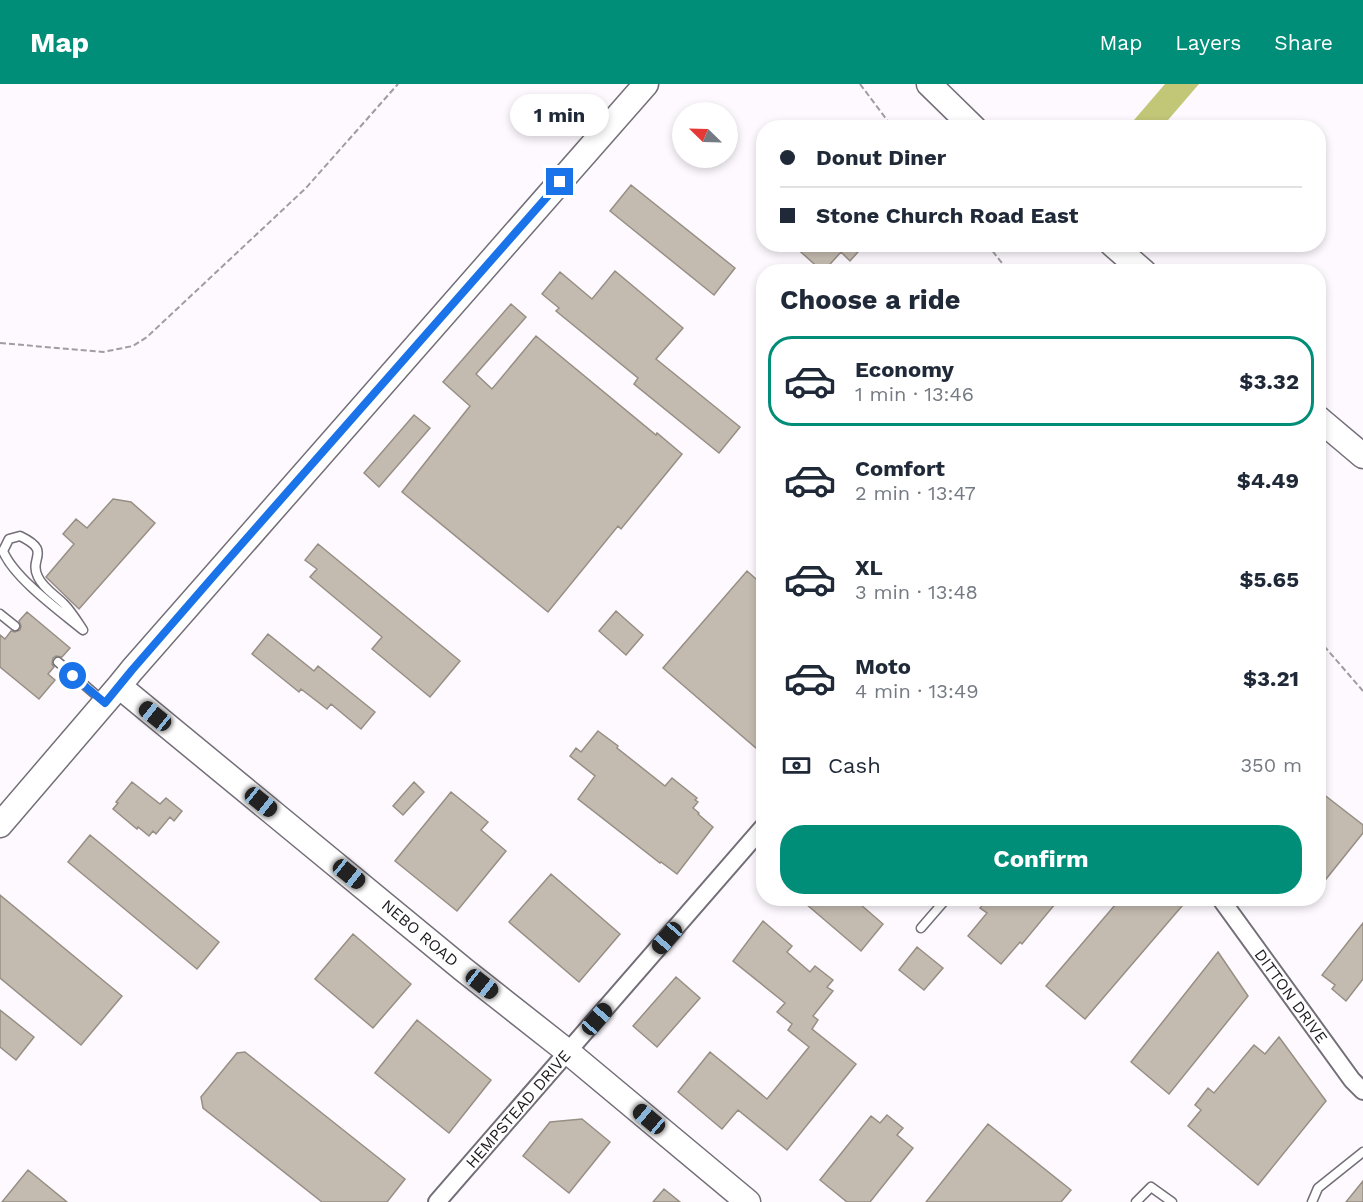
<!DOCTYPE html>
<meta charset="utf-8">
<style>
:root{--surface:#fff;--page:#f6f6f7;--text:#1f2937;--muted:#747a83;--line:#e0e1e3;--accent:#008e78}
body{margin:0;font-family:"Work Sans",sans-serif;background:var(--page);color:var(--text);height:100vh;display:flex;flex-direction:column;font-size:22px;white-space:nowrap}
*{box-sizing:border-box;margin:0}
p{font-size:20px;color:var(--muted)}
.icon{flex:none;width:33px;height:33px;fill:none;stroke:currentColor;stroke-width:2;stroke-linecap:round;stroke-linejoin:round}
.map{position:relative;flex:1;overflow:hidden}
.sheet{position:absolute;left:756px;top:180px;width:570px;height:642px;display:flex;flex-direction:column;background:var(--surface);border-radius:24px;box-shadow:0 3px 9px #0003}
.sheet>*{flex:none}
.hud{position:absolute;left:756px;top:36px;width:570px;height:132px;border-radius:24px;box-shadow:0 3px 9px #0003;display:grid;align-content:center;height:132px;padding:0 24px;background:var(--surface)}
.needle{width:39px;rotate:293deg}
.fabs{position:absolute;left:672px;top:18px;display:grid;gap:12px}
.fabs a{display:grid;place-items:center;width:66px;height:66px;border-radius:50%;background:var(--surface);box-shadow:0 3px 9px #0003;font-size:30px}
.end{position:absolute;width:27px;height:27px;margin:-14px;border:8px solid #1a73e8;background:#fff;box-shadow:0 0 0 3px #fff}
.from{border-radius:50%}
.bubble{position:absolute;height:42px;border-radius:21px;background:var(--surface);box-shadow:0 3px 9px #0003;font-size:20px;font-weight:700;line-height:42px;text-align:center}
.car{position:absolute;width:18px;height:36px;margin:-18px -9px;border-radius:8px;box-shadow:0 0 4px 2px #0007;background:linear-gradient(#222 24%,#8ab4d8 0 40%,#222 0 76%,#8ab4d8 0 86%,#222 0)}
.hud b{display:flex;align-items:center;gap:21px;height:57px;font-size:22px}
.hud b+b{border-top:2px solid var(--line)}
.hud i{width:15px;height:15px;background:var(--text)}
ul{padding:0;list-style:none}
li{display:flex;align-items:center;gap:18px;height:90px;margin:0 12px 9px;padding:0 12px;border:3px solid transparent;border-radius:24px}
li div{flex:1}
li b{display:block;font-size:22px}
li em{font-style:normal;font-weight:700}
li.selected{border-color:var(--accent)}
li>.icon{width:54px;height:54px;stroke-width:1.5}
h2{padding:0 24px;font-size:27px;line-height:72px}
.pay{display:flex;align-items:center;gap:15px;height:66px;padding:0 24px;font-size:22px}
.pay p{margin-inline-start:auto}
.primary-button{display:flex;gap:12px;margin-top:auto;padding:12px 24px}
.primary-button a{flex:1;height:69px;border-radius:24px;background:var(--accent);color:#fff;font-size:24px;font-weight:700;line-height:69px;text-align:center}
header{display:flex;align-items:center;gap:36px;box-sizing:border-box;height:84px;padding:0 30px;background:var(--accent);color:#fff}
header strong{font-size:28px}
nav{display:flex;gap:33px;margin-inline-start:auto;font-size:21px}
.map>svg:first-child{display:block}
.forest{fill:#c2c677}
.building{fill:#c4bbb0;stroke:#978e84;stroke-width:1.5}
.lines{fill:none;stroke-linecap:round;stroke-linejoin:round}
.lane-casing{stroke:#746e78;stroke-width:11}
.street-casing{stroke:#746e78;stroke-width:20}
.secondary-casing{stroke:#746e78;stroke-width:27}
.path{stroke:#a09da1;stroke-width:2;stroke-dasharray:6 3;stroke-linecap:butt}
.lane{stroke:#fff;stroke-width:8}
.street{stroke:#fff;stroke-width:16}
.secondary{stroke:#fff;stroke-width:24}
.route{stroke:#1a73e8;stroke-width:8}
.labels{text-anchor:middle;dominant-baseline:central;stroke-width:4.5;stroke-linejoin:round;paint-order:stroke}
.street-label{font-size:16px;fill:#1d1a1e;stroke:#fff}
</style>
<header>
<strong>Map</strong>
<nav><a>Map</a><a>Layers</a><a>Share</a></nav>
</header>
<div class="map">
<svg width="1363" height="1118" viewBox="0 0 1363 1118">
<rect width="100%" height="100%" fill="#fdf9fe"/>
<path class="forest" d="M 1165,0 L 1199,0 L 1162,43 L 1128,43 Z"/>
<path class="building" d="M 631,101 L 735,184 L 714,211 L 610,127 Z
M 792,160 L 865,160 L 850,177 L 841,168 L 823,188 Z
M 615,187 L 683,244 L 656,275 L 740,343 L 719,369 L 634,300 L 638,294 L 556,227 L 559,224 L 542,210 L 560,188 L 592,215 Z
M 511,220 L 526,233 L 476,290 L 492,305 L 536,252 L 656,351 L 657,349 L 682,370 L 621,445 L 618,442 L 548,528 L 402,408 L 470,322 L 443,298 Z
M 414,331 L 430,344 L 379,403 L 364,389 Z
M 113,415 L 131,418 L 155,439 L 79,525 L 46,493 L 74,460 L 63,450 L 76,435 L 87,444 Z
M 318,460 L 460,577 L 430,613 L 372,565 L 382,553 L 310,493 L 317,485 L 305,476 Z
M 747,487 L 764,502 L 764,671 L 663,584 Z
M 616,527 L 643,551 L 626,571 L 599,547 Z
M 27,528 L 70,564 L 62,573 L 56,572 L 53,574 L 52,580 L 54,583 L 48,590 L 55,596 L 39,615 L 0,583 L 0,551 L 5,555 L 11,547 L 15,548 L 20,546 L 21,542 L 19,537 Z
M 268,550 L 314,587 L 318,582 L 375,628 L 361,645 L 331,620 L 327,625 L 301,605 L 299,608 L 252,570 Z
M 598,647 L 618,662 L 617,664 L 665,702 L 672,694 L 697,714 L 695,716 L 698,718 L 693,724 L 699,729 L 698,730 L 713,743 L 677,790 L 661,778 L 660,779 L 578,715 L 595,692 L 570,672 L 576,664 L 581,668 Z
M 132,698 L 160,720 L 166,714 L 182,727 L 174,737 L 170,733 L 156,750 L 153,747 L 149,752 L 138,743 L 137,745 L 113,725 L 118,719 L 116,718 Z
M 414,698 L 424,708 L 403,731 L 393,722 Z
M 1318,706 L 1363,741 L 1363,749 L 1318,805 Z
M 451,708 L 488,738 L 481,746 L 506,767 L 457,827 L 395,777 Z
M 90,751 L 219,858 L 197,885 L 68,778 Z
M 551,790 L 620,850 L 579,898 L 509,838 Z
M 0,811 L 122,912 L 81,961 L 0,894 Z
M 799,814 L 853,814 L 883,840 L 861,867 Z
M 988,814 L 1060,814 L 1022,860 L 1020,858 L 1001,880 L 968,852 L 987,829 L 980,824 Z
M 1121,814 L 1174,814 L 1182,822 L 1085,935 L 1046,902 Z
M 763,837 L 792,862 L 787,868 L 810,888 L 815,882 L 833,896 L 827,903 L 833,907 L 813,932 L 818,936 L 812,945 L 856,980 L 787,1066 L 738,1026 L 722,1045 L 678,1008 L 710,968 L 767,1015 L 809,963 L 788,946 L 792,940 L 777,928 L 785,919 L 733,877 Z
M 1363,839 L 1363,895 L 1346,917 L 1332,905 L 1335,901 L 1322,891 Z
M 353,850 L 411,900 L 373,944 L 315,895 Z
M 917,863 L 943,884 L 924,906 L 899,886 Z
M 1218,868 L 1248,912 L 1169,1010 L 1131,978 Z
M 676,893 L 700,914 L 657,963 L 633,942 Z
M 0,926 L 34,953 L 16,976 L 0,963 Z
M 417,936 L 491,996 L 449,1049 L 375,989 Z
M 1279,953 L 1326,1017 L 1258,1101 L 1188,1042 L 1201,1026 L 1195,1021 L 1208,1004 L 1214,1009 L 1254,961 L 1265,970 Z
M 245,968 L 405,1095 L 387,1118 L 322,1118 L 203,1024 L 201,1013 L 237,969 Z
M 887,1031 L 903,1044 L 897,1051 L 913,1064 L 870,1118 L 847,1118 L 820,1096 L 871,1032 L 880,1039 Z
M 582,1035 L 610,1058 L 569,1109 L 523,1072 L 550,1038 Z
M 988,1040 L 1071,1106 L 1061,1118 L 926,1118 Z
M 28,1086 L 67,1118 L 2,1118 Z
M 1363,1097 L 1363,1118 L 1346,1118 Z
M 664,1105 L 680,1118 L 653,1118 Z"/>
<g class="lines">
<defs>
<path id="lane" d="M 20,452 C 53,468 28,473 38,493 C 43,504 55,511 64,520 C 71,527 77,537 83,546 C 60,527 14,494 3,467 L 9,455 Z
M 0,530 L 15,542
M 58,578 L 103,617
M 921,844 L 947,814
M 1136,1118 L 1151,1103 L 1172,1118
M 1312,1118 L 1318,1104 L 1363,1068"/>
<path id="street" d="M 1220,814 L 1352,996 L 1363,1007
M 437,1118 L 764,742"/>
<path id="secondary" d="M 929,0 L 974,44
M 1112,160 L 1144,188
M 1318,334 L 1363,372
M 119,602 L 464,886 L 568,968 L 748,1118
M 0,741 L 119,602 L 132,586 L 646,0"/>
</defs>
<use href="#lane" class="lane-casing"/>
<use href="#street" class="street-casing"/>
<use href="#secondary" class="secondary-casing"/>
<path class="path" d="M 860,0 L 893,44
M 987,160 L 1009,188
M 0,259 L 103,268 L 133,262 L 147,253 L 306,104 L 398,0
M 1318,555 L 1363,607"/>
<use href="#lane" class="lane"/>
<use href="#street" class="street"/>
<use href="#secondary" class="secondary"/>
</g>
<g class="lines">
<path class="route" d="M 73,592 L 105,619 L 132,586 L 218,487 L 560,98"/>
</g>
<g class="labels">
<g class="street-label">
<text transform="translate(420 849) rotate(40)">NEBO ROAD</text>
<text transform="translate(1291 912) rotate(54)">DITTON DRIVE</text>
<text transform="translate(518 1025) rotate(-49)">HEMPSTEAD DRIVE</text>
</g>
</g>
</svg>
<div class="fabs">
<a><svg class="needle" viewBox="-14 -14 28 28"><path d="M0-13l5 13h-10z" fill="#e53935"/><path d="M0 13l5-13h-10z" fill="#747a83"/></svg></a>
</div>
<i class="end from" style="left:73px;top:592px"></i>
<i class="end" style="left:560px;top:98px"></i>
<div class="bubble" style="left:510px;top:10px;width:99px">1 min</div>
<i class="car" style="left:155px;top:632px;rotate:309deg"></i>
<i class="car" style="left:261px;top:718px;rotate:129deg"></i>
<i class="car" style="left:349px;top:790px;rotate:129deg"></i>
<i class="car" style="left:667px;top:854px;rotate:221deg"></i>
<i class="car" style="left:482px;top:900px;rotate:128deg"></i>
<i class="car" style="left:597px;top:935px;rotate:41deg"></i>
<i class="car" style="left:649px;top:1035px;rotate:310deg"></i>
<div class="hud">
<b><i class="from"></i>Donut Diner</b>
<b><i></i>Stone Church Road East</b>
</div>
<section class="sheet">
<h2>Choose a ride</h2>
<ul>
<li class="selected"><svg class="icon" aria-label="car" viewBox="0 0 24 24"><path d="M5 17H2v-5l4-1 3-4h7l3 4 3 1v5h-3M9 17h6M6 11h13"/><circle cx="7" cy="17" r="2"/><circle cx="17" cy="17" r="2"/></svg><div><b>Economy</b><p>1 min · 13:46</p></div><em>$3.32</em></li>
<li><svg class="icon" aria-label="car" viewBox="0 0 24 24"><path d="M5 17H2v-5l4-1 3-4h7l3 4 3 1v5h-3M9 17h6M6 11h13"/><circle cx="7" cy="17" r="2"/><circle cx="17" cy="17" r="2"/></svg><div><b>Comfort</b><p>2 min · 13:47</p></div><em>$4.49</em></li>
<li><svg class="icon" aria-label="car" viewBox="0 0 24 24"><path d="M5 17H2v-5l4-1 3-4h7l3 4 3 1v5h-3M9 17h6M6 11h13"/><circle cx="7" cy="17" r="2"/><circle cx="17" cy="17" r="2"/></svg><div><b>XL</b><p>3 min · 13:48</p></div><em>$5.65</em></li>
<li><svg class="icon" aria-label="car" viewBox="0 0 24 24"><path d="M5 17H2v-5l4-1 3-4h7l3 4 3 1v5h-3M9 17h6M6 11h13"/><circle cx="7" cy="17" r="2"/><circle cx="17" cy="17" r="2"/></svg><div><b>Moto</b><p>4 min · 13:49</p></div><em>$3.21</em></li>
</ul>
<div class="pay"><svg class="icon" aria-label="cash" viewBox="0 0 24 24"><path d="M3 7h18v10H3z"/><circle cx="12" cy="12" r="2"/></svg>Cash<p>350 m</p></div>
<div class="primary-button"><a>Confirm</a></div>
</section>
</div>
